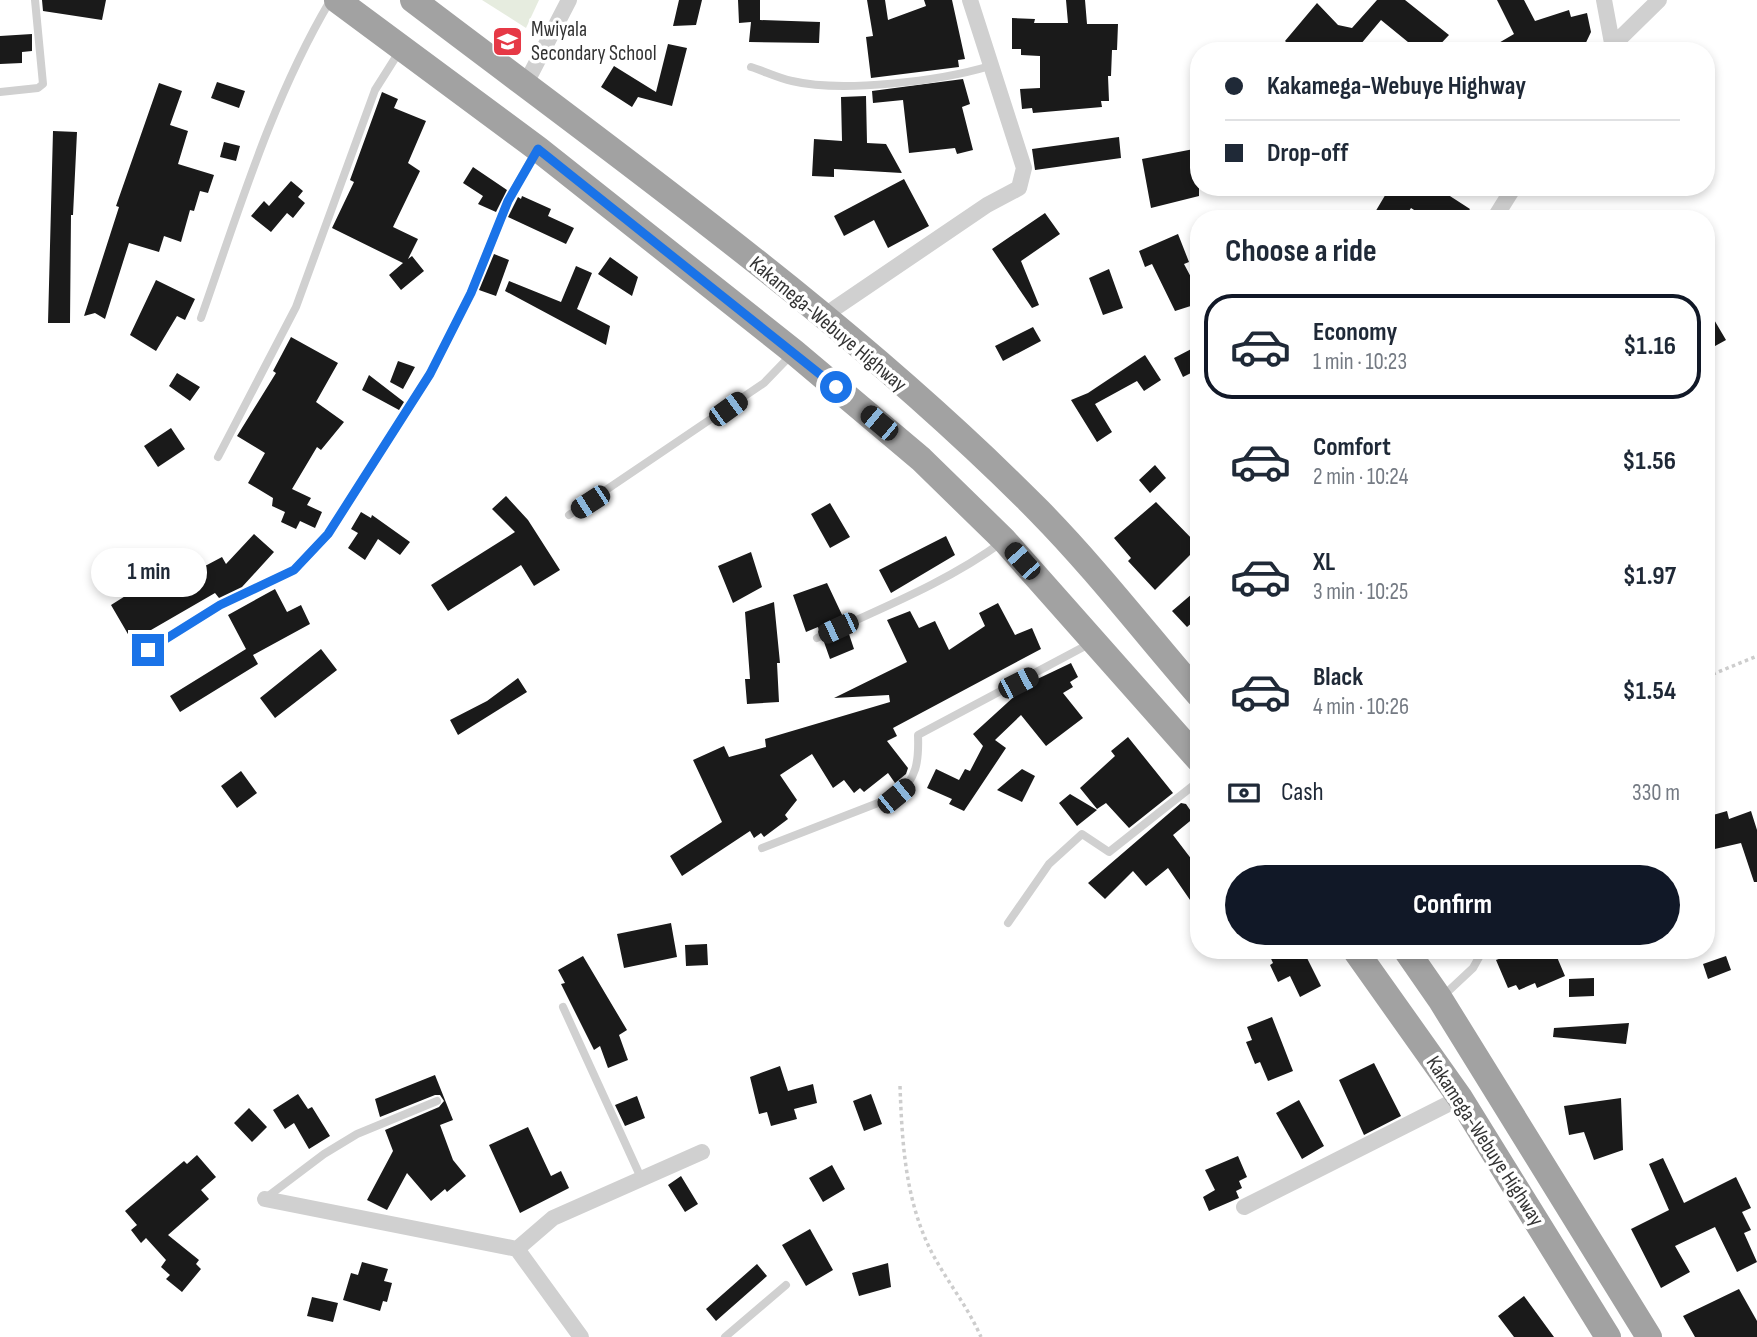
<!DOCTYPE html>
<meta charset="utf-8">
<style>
:root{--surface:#fff;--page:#f6f6f7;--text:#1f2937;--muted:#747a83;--line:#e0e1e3;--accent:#111827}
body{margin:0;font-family:"Sofia Sans Condensed",sans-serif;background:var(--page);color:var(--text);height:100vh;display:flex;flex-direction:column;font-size:26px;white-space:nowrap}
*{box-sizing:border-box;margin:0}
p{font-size:23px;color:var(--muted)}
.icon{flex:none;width:38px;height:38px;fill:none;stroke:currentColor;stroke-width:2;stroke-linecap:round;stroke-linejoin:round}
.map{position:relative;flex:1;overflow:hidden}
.details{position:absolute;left:1190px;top:210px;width:525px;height:749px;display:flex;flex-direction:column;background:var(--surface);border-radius:28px;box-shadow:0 4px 10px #0003}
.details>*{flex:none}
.top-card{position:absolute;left:1190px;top:42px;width:525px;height:154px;border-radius:28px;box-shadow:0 4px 10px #0003;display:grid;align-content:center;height:154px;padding:0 35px;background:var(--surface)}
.end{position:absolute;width:32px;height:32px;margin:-16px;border:9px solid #1a73e8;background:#fff;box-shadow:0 0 0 4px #fff}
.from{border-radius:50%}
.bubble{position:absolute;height:49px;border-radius:24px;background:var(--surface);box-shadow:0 4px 10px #0003;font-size:23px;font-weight:700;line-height:49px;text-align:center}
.car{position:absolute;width:21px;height:42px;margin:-21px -10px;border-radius:9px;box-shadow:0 0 5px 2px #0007;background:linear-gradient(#222 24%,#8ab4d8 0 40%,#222 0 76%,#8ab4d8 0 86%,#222 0)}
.top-card b{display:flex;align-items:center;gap:24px;height:66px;font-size:26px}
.top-card b+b{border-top:2px solid var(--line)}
.top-card i{width:18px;height:18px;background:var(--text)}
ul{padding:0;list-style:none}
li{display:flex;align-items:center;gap:21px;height:105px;margin:0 14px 10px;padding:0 21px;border:4px solid transparent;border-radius:28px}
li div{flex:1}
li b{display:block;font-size:26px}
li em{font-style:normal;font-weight:700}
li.active{border-color:var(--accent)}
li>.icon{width:63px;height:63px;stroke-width:1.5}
h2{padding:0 35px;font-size:32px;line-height:84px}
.pay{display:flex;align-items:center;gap:18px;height:77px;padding:0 35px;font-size:26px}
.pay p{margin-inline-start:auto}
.cta{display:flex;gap:14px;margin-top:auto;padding:14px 35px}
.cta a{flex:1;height:80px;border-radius:42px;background:var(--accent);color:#fff;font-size:28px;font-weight:700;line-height:80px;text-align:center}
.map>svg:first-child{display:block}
.green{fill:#e6ecdf}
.building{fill:#1a1a1a}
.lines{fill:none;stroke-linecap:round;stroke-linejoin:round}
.path{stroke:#cdcdcd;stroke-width:3.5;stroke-dasharray:3.5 3.5;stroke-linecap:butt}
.service{stroke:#d0d0d0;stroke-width:8}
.minor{stroke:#d0d0d0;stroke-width:16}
.trunk{stroke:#a2a2a2;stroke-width:26}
.route{stroke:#1a73e8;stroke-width:9}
.labels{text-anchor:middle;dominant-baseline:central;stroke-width:7;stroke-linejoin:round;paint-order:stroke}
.poi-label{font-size:21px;fill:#333;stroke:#fff;text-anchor:start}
.street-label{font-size:21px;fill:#333;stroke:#fff}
</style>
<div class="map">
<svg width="1757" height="1337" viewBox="0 0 1757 1337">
<rect width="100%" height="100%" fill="#fff"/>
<path class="green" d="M 482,0 L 539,0 L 526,28 Z"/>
<path class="building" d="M 42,0 L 106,0 L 102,20 L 43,11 Z
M 679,0 L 702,0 L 696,25 L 673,26 Z
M 738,0 L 760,0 L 760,20 L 820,22 L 819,43 L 749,42 L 751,22 L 739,23 Z
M 867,0 L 885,0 L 888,20 L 926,6 L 924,0 L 952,0 L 965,59 L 958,60 L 959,67 L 871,78 L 866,37 L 873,36 Z
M 1066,0 L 1085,0 L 1087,24 L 1118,24 L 1117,50 L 1112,50 L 1111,76 L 1108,76 L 1109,101 L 1101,101 L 1102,107 L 1033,113 L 1032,108 L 1022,109 L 1020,89 L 1040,88 L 1040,56 L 1021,55 L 1021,49 L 1012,49 L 1012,18 L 1035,19 L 1034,23 L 1068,23 Z
M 1377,0 L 1405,0 L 1449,35 L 1434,51 L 1419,51 L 1381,20 L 1355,51 L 1295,51 L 1285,41 L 1317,3 L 1338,25 L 1352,28 Z
M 1497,0 L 1524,0 L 1535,21 L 1569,10 L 1571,17 L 1587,13 L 1591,32 L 1582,51 L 1485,51 L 1514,34 Z
M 32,34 L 32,51 L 22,52 L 22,63 L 0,64 L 0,36 Z
M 668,44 L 687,48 L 672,106 L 638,97 L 632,107 L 601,87 L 614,66 L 656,92 Z
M 963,79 L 970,104 L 962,107 L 973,150 L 957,154 L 955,148 L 909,153 L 903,100 L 873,103 L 872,91 Z
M 217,82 L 245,91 L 239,108 L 211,98 Z
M 159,83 L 182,91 L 170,125 L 188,131 L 178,164 L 214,175 L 208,193 L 200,191 L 194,211 L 190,210 L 181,242 L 164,236 L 159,252 L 129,243 L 105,319 L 95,313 L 84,316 L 119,207 L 116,206 Z
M 382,92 L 398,99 L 394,108 L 426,121 L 408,163 L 420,171 L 393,227 L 418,239 L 408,259 L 412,256 L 424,271 L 401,290 L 389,275 L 403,263 L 332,228 L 354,182 L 350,180 Z
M 866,96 L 867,143 L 886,144 L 902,173 L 834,169 L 834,177 L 812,176 L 814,139 L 842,141 L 841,97 Z
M 53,131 L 77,132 L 73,215 L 71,215 L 70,323 L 48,323 Z
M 1119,137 L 1121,158 L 1035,170 L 1032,149 Z
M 224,142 L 240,146 L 236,161 L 220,157 Z
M 1199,148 L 1199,196 L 1151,208 L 1142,159 Z
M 473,167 L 507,190 L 496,212 L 478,204 L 483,196 L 463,183 Z
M 904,179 L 929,226 L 888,248 L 874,220 L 844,236 L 834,216 Z
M 291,181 L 303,191 L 298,197 L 305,203 L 293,218 L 287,213 L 271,232 L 251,216 L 264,201 L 269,206 Z
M 1390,187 L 1436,187 L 1470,209 L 1464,219 L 1428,219 L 1411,208 L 1404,219 L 1371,219 Z
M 522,196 L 551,209 L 548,216 L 574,228 L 566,244 L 508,217 L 518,197 L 521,199 Z
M 1045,213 L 1060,234 L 1021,261 L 1039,305 L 1032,308 L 992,249 Z
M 1178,234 L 1189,262 L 1184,264 L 1193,281 L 1190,283 L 1197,304 L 1175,311 L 1152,264 L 1145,267 L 1139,251 Z
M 494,254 L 509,260 L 496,296 L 479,290 Z
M 610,257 L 638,277 L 632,296 L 598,274 Z
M 576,266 L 592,273 L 577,309 L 610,326 L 606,345 L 505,291 L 509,281 L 561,302 Z
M 1109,269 L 1123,308 L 1103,315 L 1089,278 Z
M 156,280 L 195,299 L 185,320 L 177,316 L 156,351 L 130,335 Z
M 1706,306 L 1726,340 L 1706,351 Z
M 1033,327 L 1041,341 L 1003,361 L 995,346 Z
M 291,337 L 338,363 L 316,402 L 344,422 L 321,450 L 317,447 L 292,489 L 311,498 L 307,505 L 322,512 L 315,528 L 300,521 L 296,529 L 281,522 L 285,512 L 272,506 L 273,498 L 248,483 L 265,453 L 237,436 L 276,373 L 273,371 Z
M 1199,345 L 1199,369 L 1183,377 L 1174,358 Z
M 1145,355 L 1161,380 L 1144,391 L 1137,381 L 1095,404 L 1112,432 L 1097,442 L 1071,400 L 1088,393 Z
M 398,361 L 415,367 L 403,389 L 390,382 Z
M 177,373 L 200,387 L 190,401 L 169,386 Z
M 369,375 L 404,402 L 399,410 L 362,390 Z
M 171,428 L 185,449 L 158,467 L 144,446 Z
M 1155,465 L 1166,478 L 1150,493 L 1139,480 Z
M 506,496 L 528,520 L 560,570 L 534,586 L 521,565 L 448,611 L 431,585 L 515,532 L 492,509 Z
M 1156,502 L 1199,546 L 1155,590 L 1128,561 L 1131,558 L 1114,538 Z
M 830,503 L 850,537 L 830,548 L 811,514 Z
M 361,512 L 371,518 L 372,515 L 410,542 L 400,555 L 378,539 L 365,560 L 348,548 L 358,533 L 351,529 Z
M 254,534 L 274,552 L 242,587 L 219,598 L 215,593 L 132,641 L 111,605 L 165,571 L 173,583 L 222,557 L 226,564 Z
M 946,536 L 955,555 L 891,593 L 879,570 Z
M 751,552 L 762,587 L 733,603 L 718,566 Z
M 827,583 L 844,619 L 819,630 L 818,627 L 806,632 L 793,595 Z
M 1199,588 L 1199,617 L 1187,627 L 1172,611 Z
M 275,589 L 287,612 L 301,605 L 310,624 L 253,655 L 258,664 L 180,712 L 170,696 L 246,649 L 228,615 Z
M 774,602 L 780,663 L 777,663 L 779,702 L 747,704 L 745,679 L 750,679 L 745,612 Z
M 998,603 L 1015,635 L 1032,628 L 1041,649 L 893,728 L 897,736 L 887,741 L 908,768 L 906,774 L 895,783 L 888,773 L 864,792 L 860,788 L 854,793 L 844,780 L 833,788 L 812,754 L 780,775 L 797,800 L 785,815 L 788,819 L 764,837 L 761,833 L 754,838 L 750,831 L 682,876 L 670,856 L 722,822 L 693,760 L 724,746 L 729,757 L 766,747 L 765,739 L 890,702 L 889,695 L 834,698 L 907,662 L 887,620 L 910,611 L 919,628 L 935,621 L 949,650 L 985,626 L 979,613 Z
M 848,631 L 854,649 L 830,659 L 824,642 Z
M 321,649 L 337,670 L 275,718 L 260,698 Z
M 1071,663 L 1078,677 L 1070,682 L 1073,687 L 1063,693 L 1083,718 L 1046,746 L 1021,715 L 995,740 L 1006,748 L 964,811 L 949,804 L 952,799 L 927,788 L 936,769 L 959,780 L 965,769 L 970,771 L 983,746 L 973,734 L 1029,683 Z
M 518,678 L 527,692 L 458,735 L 450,720 L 487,701 Z
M 1128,737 L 1173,793 L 1129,828 L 1106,803 L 1097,809 L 1080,788 L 1115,756 L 1111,751 Z
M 1022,769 L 1035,776 L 1022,802 L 997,790 Z
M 241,771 L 257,793 L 237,808 L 221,786 Z
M 1070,794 L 1097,810 L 1077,826 L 1059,803 Z
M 1181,803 L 1186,804 L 1195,817 L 1173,835 L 1199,869 L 1199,913 L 1168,868 L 1146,886 L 1133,871 L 1105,899 L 1088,883 Z
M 1727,811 L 1729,819 L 1751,811 L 1757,830 L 1757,882 L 1754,882 L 1741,843 L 1706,851 L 1706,817 Z
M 671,923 L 677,957 L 624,968 L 617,934 Z
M 707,944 L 708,965 L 686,966 L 685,945 Z
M 1267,950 L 1303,950 L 1321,986 L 1300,997 L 1290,976 L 1278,982 L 1270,965 L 1273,963 Z
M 1501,950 L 1554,950 L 1565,976 L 1537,988 L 1535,983 L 1519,990 L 1516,985 L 1508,988 L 1496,960 L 1504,957 Z
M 583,956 L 627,1030 L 619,1035 L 628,1060 L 608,1068 L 600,1046 L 594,1050 L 561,984 L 565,983 L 558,970 Z
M 1726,956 L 1731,970 L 1708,979 L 1703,964 Z
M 1594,978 L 1594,996 L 1569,997 L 1569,979 Z
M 1272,1017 L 1293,1071 L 1268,1081 L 1260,1062 L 1255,1064 L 1246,1042 L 1252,1040 L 1247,1027 Z
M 1629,1023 L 1626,1044 L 1553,1037 L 1554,1028 Z
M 1374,1063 L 1401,1116 L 1364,1135 L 1339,1080 Z
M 780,1066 L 788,1091 L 813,1084 L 817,1103 L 794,1109 L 797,1119 L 771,1126 L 767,1112 L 759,1114 L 750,1077 Z
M 435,1075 L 453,1120 L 440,1125 L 453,1160 L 466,1176 L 447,1192 L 445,1189 L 431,1201 L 407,1173 L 387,1210 L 367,1200 L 393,1151 L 385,1130 L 439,1107 L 444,1101 L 440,1095 L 435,1095 L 380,1117 L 375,1099 Z
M 298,1094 L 308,1109 L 312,1107 L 330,1136 L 309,1149 L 294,1123 L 285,1129 L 273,1110 Z
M 871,1094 L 882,1124 L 864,1131 L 853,1101 Z
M 637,1096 L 645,1118 L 625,1126 L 615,1105 Z
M 1621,1098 L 1623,1150 L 1594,1160 L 1584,1132 L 1569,1135 L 1564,1106 Z
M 1299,1100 L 1324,1146 L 1302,1159 L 1276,1113 Z
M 249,1108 L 267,1127 L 252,1142 L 234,1123 Z
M 528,1127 L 551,1176 L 561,1171 L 569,1188 L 520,1213 L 489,1145 Z
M 197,1155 L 216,1177 L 201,1190 L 209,1199 L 168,1235 L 199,1260 L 196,1264 L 201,1269 L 182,1292 L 166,1279 L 170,1275 L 161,1267 L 166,1260 L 146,1238 L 141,1243 L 131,1230 L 137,1225 L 125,1211 L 184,1161 L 187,1164 Z
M 1238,1156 L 1247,1177 L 1239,1181 L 1242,1188 L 1236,1191 L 1239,1198 L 1209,1211 L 1203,1197 L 1215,1190 L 1205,1170 Z
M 1663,1158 L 1684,1203 L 1736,1177 L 1751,1208 L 1742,1212 L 1751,1230 L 1744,1233 L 1757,1262 L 1737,1272 L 1715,1227 L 1675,1246 L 1690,1272 L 1661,1288 L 1631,1229 L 1669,1210 L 1649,1164 Z
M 832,1165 L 845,1189 L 823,1202 L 809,1178 Z
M 681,1176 L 698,1204 L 685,1212 L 668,1185 Z
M 810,1229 L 833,1270 L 806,1286 L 782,1245 Z
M 362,1262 L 388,1269 L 384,1281 L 392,1283 L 387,1302 L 383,1301 L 380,1311 L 343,1300 L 351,1273 L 358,1275 Z
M 888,1263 L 891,1287 L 859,1296 L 852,1273 Z
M 757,1264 L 767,1276 L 716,1321 L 706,1309 Z
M 1739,1289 L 1757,1321 L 1757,1337 L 1695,1337 L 1683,1316 Z
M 1524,1296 L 1554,1337 L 1514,1337 L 1498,1316 Z
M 312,1297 L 338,1303 L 333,1322 L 307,1316 Z"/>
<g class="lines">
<path class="path" d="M 1706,677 L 1757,656
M 900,1086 C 902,1141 905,1198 930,1249 C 945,1279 967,1305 981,1337"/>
<path class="service" d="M 751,67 C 764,71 778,78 792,81 C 842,93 940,81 990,66
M 0,92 L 38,88 L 43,84 L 35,0
M 201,318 C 239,210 272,99 330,1
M 218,457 L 296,307 L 375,90 L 399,52
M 569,515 L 764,383 L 792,354
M 817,638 C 879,609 946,583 1002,542
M 148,650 L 220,605 L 294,570 L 328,534 L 430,374 L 471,293 L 508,201 L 536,151
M 762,848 L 896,796 C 917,779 919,761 918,735 L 1089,644
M 1008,923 L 1049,864 L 1082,834 L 1109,852 L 1199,781
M 1442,997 L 1473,968 L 1483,950
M 563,1007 L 642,1180
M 267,1197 L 324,1154 L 357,1134 L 437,1101
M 725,1337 L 786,1285"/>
<path class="minor" d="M 1604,0 L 1612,43
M 1607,51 L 1659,0
M 525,85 L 569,0
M 1494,219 L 1514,187
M 822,317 L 987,205 L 1019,188 L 1024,168 L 970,0
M 265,1199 L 517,1249 L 553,1218 L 702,1152
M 1244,1207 L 1460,1098
M 517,1249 L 581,1337"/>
<path class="trunk" d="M 337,0 L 538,149 L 794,352 L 921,459 L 1004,540 L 1199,760
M 413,0 C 626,162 851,321 1039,511 C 1096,569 1146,634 1199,695
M 1355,950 L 1460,1098 L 1608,1337
M 1406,950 L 1440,999 L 1649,1337"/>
</g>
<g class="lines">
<path class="route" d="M 148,650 L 220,605 L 294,570 L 328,534 L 430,374 L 471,293 L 508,201 L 538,149 L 836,387"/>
</g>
<defs>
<symbol id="school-square" viewBox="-11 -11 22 22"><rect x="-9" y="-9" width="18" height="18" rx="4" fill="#e63946" stroke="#fff"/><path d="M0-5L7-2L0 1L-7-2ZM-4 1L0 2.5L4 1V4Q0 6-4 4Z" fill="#fff"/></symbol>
</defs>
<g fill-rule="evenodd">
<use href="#school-square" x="490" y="24" width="35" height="35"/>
</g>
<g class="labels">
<g class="poi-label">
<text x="531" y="29">Mwiyala<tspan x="531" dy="24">Secondary School</tspan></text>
</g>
<g class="street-label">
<text transform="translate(828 324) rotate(40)">Kakamega-Webuye Highway</text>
<text transform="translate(1485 1141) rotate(57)">Kakamega-Webuye Highway</text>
</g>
</g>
</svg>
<i class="end from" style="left:836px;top:387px"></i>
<i class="end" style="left:148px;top:650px"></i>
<div class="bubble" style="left:91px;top:548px;width:116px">1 min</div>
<i class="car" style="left:728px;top:409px;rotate:54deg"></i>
<i class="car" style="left:879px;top:423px;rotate:310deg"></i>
<i class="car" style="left:590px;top:502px;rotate:237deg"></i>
<i class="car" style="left:1022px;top:561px;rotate:318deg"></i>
<i class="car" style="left:838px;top:628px;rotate:245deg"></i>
<i class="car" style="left:1018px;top:683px;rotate:63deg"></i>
<i class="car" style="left:896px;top:796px;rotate:51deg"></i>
<div class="top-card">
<b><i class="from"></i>Kakamega-Webuye Highway</b>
<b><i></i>Drop-off</b>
</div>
<section class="details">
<h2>Choose a ride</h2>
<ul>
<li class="active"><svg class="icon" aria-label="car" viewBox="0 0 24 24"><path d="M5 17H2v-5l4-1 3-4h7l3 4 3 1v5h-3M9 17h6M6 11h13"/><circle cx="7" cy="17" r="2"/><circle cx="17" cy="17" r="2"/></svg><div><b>Economy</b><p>1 min · 10:23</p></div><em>$1.16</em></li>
<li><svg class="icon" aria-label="car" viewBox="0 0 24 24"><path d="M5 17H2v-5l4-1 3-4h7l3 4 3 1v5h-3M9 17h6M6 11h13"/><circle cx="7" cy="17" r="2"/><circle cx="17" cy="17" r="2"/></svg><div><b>Comfort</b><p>2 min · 10:24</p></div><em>$1.56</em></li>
<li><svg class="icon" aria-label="car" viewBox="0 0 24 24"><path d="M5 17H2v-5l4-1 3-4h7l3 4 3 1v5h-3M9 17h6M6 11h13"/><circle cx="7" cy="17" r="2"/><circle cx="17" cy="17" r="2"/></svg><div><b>XL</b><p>3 min · 10:25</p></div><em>$1.97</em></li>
<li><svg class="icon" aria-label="car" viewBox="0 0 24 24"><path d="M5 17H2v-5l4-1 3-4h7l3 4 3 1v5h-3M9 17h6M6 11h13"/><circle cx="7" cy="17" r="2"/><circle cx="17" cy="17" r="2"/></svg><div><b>Black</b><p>4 min · 10:26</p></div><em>$1.54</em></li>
</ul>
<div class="pay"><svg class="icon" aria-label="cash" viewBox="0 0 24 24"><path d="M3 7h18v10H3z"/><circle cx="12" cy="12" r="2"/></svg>Cash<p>330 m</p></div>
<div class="cta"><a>Confirm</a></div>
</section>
</div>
